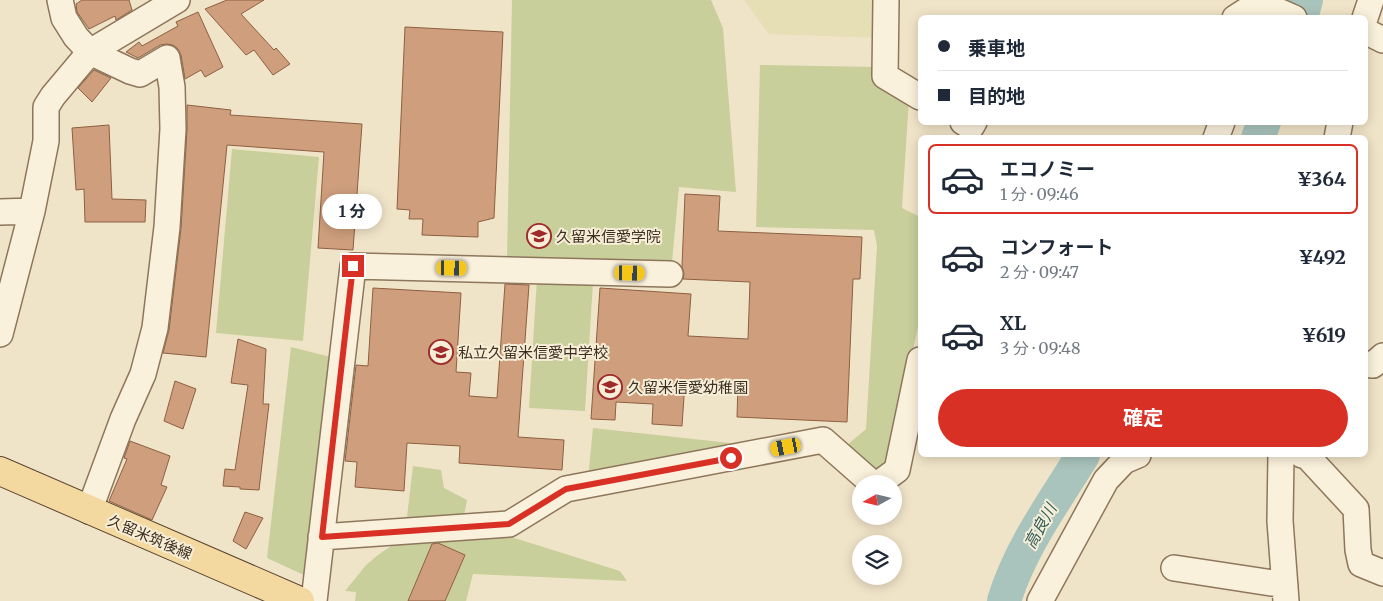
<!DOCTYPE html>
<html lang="ja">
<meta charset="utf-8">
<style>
:root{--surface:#fff;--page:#f6f6f7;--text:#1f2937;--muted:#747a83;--line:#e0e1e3;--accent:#d93025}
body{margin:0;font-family:Merriweather,"Noto Sans JP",serif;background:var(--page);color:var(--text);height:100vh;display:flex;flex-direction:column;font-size:19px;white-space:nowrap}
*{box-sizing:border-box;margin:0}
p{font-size:16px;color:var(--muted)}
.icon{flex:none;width:28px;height:28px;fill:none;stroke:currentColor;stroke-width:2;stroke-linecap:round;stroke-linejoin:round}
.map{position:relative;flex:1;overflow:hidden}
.panel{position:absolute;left:918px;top:135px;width:450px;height:322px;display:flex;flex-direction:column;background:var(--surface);border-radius:8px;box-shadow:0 2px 12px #0003}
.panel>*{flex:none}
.banner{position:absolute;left:918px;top:15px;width:450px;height:110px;border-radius:8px;box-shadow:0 2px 12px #0003;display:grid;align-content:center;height:110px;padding:0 20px;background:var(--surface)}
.needle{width:32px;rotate:262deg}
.controls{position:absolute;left:852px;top:475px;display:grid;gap:10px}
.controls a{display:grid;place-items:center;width:50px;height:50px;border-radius:50%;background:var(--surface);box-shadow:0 2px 12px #0003;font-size:25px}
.end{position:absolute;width:22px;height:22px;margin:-11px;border:6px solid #d93025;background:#fff;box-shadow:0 0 0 2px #fff}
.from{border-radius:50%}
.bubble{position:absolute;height:35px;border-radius:18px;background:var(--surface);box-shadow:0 2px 12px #0003;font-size:16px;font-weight:700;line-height:35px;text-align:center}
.car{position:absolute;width:15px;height:30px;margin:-15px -8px;border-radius:6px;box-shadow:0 0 4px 1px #0007;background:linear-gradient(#f5c518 24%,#345 0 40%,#f5c518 0 76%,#345 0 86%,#f5c518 0)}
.banner b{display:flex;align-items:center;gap:18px;height:48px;font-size:19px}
.banner b+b{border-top:1px solid var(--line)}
.banner i{width:12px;height:12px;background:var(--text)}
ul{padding:9px 0 0;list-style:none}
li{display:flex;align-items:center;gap:15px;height:70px;margin:0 10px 8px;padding:0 10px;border:2px solid transparent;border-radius:8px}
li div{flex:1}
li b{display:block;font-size:19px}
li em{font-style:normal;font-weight:700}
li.on{border-color:var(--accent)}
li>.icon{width:45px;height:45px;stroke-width:1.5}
.button{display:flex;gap:10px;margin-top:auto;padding:10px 20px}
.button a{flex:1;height:58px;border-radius:30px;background:var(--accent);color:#fff;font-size:20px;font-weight:700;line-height:58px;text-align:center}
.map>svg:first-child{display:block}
.farmland{fill:#e6deb5}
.green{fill:#c9cf9b}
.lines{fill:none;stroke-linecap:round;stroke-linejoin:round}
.river{stroke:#a9c4bc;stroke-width:34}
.building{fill:#cf9f7d;stroke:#8d5f41}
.minor-casing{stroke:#8d765c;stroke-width:28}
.major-casing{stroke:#5b4430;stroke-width:30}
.minor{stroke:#faf1dc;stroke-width:25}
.major{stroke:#f3d9a0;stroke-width:28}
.route{stroke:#d93025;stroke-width:6}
.labels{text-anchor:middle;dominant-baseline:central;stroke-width:4;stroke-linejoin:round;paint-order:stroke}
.poi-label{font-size:15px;fill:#3d2e20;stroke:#f7eed8;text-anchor:start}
.street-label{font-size:15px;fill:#3d2e20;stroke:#f7eed8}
.water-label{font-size:16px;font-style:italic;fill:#2f5d5a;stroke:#f7eed8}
</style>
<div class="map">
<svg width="1383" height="601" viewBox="0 0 1383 601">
<rect width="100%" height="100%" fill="#f0e4c8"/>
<path class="farmland" d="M 744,0 L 882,0 L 879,38 L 769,34 Z"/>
<path class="green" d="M 512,0 L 711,0 L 723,28 L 736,192 L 679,187 L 672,262 L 507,259 Z
M 760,65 L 877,67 L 909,99 L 902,208 L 920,217 L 920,317 L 889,464 L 874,471 L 847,445 L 866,429 L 877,246 L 874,230 L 756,227 Z
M 232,149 L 319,157 L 303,341 L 216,333 Z
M 537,278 L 593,282 L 585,411 L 529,408 Z
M 291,347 L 331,357 L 308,577 L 267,558 Z
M 593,428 L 757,446 L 588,478 Z
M 413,466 L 441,470 L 444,488 L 467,500 L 464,516 L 407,517 Z
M 508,536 L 620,571 L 627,581 L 473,574 L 466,601 L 355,601 L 356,592 L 345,591 L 366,565 L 378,555 L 397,542 Z"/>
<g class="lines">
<path class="river" d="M 1301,18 L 1306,0
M 1258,138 L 1264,122
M 1004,601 C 1020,548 1054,502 1083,455"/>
</g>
<path class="building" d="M 82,0 L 129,0 L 132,10 L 116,20 L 115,16 L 89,29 L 77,12 L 76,4 Z
M 227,0 L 264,0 L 241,14 L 274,50 L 276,48 L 290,64 L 273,75 L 254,50 L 246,55 L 205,9 Z
M 198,12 L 223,67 L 205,77 L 201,70 L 185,79 L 181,55 L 178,49 L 173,45 L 167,44 L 160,45 L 138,58 L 126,52 L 139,42 L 142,46 L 178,26 L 176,22 Z
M 405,27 L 503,32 L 494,218 L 478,222 L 478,237 L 422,235 L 423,219 L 409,219 L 410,210 L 397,209 Z
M 94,70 L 111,78 L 92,102 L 78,88 Z
M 187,105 L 231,110 L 230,115 L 362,124 L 353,250 L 318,248 L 324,152 L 227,145 L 206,357 L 163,353 L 169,330 L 181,228 L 187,130 Z
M 109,125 L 112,199 L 146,200 L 145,222 L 85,222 L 84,189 L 76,190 L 72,128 Z
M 685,194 L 720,196 L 718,231 L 862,237 L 860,279 L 853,279 L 847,422 L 737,417 L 738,384 L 685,382 L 682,426 L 652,424 L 653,404 L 616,402 L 615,420 L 591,419 L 600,288 L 691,294 L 688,336 L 748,339 L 750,282 L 683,279 L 684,274 L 682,266 Z
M 505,284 L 529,285 L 518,437 L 564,440 L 562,470 L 459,463 L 460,446 L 407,443 L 404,491 L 355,487 L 357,462 L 345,461 L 356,365 L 368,366 L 373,288 L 461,293 L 456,372 L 471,373 L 469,396 L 497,398 Z
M 238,339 L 266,349 L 263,404 L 269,404 L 259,490 L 240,489 L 240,487 L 223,486 L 225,469 L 235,470 L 248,385 L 231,383 Z
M 175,381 L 196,389 L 183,429 L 164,421 Z
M 130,441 L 170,456 L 161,485 L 167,487 L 152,520 L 109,501 L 127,459 L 124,458 Z
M 245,512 L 263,518 L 246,549 L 233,541 Z
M 438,543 L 465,555 L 445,601 L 408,601 L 432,544 Z"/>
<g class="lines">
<defs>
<path id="minor" d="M 60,0 L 64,18 L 76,37 L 90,52 L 130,71 L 140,74 L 167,58 L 172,87 L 173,129 L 167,227 L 155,328 L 143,374 L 123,419 L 89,511
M 886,0 L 885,76 L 920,97
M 1257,0 L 1269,7 L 1294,18
M 1235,18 L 1260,2
M 1365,18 L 1371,0
M 1365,31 L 1383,40
M 963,122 L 971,127 L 974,122
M 1216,138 L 1222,122
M 1337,138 L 1340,122
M 0,212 L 32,211
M 0,334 L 32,211 L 46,141 L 46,107 L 53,96 L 90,52 L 177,0
M 1365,364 L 1373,365 L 1383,356
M 1281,455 L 1280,521 L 1286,601
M 1302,455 L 1307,456 L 1356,509 L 1358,550 L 1361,564 L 1383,573
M 878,484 L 897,470 L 920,360
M 321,537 L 509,524 L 566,489 L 823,440 L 873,484
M 1174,568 L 1285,585
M 314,601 L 353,266 L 670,274
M 1040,601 L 1106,480 L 1124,461 L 1138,455"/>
<path id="major" d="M 0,471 L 300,601"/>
</defs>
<use href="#minor" class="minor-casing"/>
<use href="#major" class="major-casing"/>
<use href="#minor" class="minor"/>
<use href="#major" class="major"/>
</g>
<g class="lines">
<path class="route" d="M 353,266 L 322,537 L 509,524 L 566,489 L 731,458"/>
</g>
<defs>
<symbol id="school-ring" viewBox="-11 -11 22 22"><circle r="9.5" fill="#f7eed8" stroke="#9e2a2b" stroke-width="1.5"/><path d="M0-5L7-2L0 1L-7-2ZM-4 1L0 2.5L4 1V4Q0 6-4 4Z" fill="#9e2a2b"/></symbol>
</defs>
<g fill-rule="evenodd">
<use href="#school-ring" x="525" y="222" width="28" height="28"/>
<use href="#school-ring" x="427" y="338" width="28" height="28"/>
<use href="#school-ring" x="596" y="373" width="28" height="28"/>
</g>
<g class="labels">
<g class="poi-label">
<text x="556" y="236">久留米信愛学院</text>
<text x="458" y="352">私立久留米信愛中学校</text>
<text x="628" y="387">久留米信愛幼稚園</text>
</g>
<g class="street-label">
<text transform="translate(150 537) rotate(23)">久留米筑後線</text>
</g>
<g class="water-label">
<text transform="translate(1040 526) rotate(-61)">高良川</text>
</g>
</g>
</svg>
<div class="controls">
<a><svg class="needle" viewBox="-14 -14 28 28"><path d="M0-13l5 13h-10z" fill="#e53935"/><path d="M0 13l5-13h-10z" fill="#747a83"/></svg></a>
<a><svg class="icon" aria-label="layers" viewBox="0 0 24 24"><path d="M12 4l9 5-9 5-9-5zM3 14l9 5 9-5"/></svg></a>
</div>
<i class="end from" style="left:731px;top:458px"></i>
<i class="end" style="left:353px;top:266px"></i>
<div class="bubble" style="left:322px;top:194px;width:60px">1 分</div>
<i class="car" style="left:452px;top:268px;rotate:91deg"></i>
<i class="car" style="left:630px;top:273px;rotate:91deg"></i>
<i class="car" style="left:786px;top:447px;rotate:259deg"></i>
<div class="banner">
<b><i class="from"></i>乗車地</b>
<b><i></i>目的地</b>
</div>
<section class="panel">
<ul>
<li class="on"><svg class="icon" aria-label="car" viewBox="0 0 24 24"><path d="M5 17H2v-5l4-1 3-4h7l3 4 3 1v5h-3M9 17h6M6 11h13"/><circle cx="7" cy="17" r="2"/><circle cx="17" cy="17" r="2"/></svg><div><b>エコノミー</b><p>1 分 · 09:46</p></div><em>¥364</em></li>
<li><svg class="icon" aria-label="car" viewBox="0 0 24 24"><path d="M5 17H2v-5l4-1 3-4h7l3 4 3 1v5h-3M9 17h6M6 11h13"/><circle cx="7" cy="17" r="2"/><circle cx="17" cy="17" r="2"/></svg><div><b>コンフォート</b><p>2 分 · 09:47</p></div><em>¥492</em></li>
<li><svg class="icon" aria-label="car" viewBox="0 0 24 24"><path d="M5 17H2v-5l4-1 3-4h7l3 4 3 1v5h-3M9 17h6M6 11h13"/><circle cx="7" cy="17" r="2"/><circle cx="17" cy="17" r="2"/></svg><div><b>XL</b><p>3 分 · 09:48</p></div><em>¥619</em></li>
</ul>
<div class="button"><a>確定</a></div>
</section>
</div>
